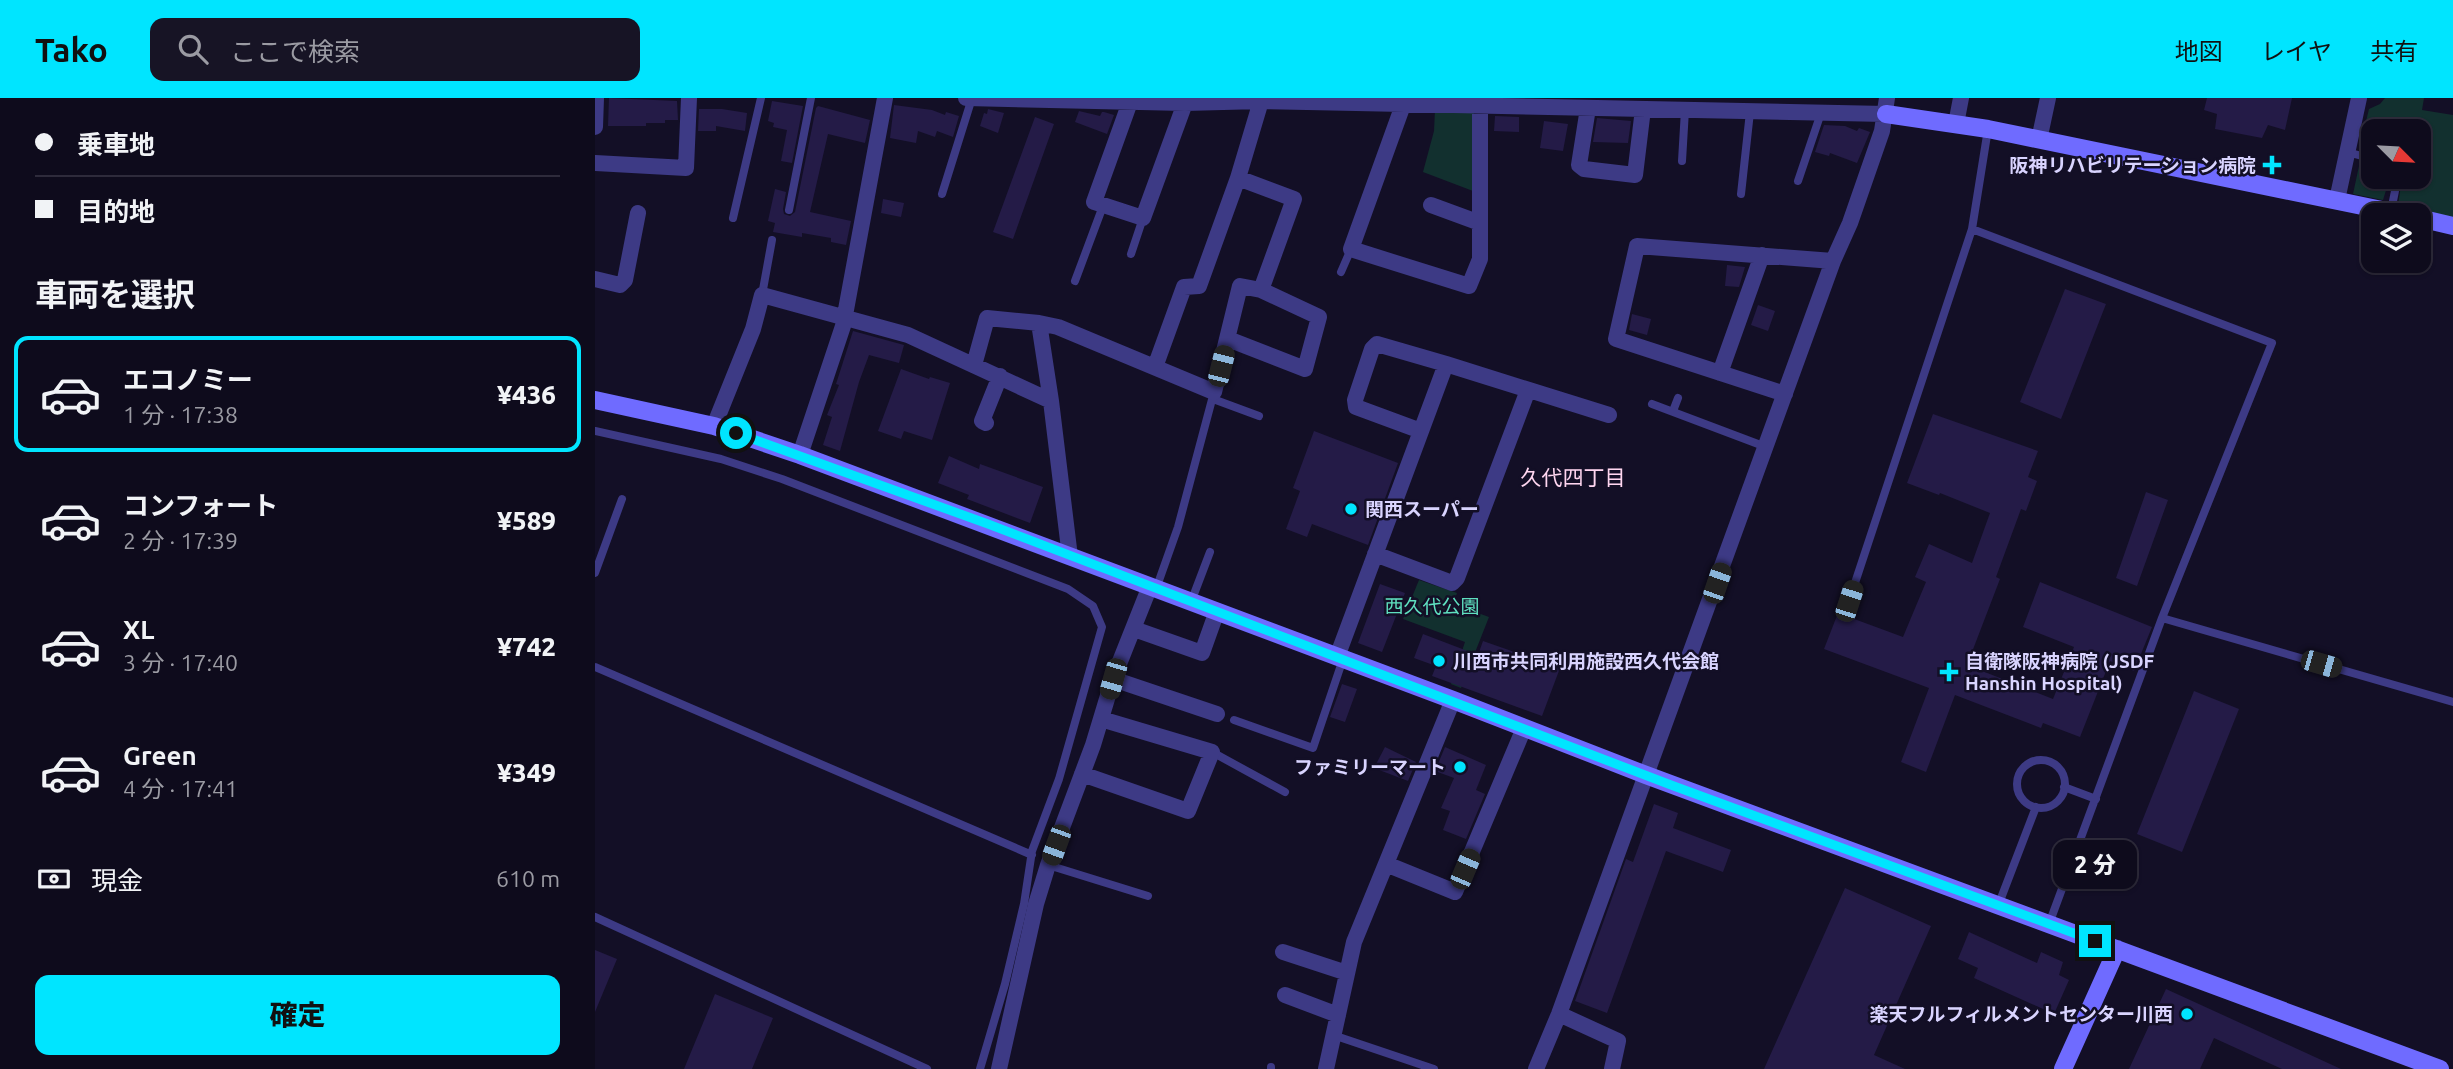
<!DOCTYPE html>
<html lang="ja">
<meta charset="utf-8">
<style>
:root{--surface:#0e0b1c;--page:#171425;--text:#f1f3f6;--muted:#9b9ba3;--line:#2e2b3b;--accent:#00e5ff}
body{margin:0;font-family:Ubuntu,"Noto Sans JP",sans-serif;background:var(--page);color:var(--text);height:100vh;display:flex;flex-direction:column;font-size:26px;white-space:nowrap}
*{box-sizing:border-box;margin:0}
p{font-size:23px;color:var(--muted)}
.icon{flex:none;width:38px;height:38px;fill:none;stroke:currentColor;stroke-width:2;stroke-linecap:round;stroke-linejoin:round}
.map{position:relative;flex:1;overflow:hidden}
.details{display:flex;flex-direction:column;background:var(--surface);width:595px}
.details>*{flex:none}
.top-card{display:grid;align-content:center;height:154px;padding:0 35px;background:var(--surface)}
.needle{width:46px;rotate:114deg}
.buttons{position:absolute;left:1766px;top:21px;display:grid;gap:14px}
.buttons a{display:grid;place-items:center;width:70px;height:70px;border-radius:14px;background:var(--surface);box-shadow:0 2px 5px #0004,0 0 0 2px var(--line);font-size:35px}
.end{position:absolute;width:32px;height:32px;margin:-16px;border:9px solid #00e5ff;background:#111;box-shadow:0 0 0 4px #111}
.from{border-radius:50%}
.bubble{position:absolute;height:49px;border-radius:14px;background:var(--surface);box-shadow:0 2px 5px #0004,0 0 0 2px var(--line);font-size:23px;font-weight:800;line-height:49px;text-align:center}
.car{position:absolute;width:21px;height:42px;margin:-21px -10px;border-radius:9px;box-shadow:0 0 5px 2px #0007;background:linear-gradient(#222 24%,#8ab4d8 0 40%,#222 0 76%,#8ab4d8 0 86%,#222 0)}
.top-card b{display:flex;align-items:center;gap:24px;height:66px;font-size:26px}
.top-card b+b{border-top:2px solid var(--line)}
.top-card i{width:18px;height:18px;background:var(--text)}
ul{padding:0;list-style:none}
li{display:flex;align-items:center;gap:21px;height:116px;margin:0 14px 10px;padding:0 21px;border:4px solid transparent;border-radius:14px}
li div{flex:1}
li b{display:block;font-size:26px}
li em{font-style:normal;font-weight:800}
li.selected{border-color:var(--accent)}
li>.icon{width:63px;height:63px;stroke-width:1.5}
h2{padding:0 35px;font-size:32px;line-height:84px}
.pay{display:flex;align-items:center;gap:18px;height:77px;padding:0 35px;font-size:26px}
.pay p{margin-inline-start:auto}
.cta{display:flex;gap:14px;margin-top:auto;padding:14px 35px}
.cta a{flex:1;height:80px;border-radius:14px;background:var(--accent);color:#111;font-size:28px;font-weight:800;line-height:80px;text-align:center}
header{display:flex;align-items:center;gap:42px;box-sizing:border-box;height:98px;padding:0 35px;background:var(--accent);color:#111}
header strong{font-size:33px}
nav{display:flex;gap:38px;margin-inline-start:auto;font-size:24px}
.search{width:490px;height:63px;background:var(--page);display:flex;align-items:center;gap:18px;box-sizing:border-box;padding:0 24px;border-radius:14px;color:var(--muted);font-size:26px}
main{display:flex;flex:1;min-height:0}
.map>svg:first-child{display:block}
.green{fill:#12302f}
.building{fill:#241b47}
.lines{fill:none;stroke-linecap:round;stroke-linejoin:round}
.lane{stroke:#3d3a85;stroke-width:8}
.street{stroke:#3d3a85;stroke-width:16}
.secondary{stroke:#6f6bff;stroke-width:18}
.route{stroke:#00e5ff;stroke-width:9}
.poi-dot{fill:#00e5ff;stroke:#130f26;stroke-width:2.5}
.labels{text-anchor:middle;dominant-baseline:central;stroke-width:5;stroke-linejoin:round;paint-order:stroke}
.poi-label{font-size:19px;font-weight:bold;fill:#d9d4ff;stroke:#130f26;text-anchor:end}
.park-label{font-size:19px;fill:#5fe0c0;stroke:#130f26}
.neighbourhood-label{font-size:21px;fill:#ffd6f0;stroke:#130f26}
</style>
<header>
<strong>Tako</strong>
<div class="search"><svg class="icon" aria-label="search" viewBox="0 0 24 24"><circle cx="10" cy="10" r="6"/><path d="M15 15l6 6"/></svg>ここで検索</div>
<nav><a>地図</a><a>レイヤ</a><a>共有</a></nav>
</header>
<main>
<section class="details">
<div class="top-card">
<b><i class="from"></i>乗車地</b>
<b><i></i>目的地</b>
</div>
<h2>車両を選択</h2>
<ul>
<li class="selected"><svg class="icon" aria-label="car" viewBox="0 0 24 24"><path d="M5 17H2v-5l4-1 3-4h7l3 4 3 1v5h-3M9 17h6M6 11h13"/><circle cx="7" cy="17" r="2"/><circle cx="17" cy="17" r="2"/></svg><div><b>エコノミー</b><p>1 分 · 17:38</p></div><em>¥436</em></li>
<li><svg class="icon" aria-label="car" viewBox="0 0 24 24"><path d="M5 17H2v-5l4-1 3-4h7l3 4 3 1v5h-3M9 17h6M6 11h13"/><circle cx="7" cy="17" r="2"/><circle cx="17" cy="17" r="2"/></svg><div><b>コンフォート</b><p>2 分 · 17:39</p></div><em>¥589</em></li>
<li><svg class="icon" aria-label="car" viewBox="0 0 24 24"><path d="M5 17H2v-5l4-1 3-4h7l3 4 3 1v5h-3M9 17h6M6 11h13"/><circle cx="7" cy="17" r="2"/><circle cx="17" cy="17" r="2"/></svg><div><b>XL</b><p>3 分 · 17:40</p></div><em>¥742</em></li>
<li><svg class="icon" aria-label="car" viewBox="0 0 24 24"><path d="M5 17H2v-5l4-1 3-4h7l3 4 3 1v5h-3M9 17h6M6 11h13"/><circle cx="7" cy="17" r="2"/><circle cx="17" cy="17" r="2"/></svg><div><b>Green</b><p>4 分 · 17:41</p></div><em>¥349</em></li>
</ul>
<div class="pay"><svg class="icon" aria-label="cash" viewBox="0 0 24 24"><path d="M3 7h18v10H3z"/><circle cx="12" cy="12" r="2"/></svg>現金<p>610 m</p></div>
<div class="cta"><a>確定</a></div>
</section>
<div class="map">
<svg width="1858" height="971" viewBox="0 0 1858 971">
<rect width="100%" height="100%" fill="#130f26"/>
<path class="green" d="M 1790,0 L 1829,0 L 1827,12 L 1858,17 L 1858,120 L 1803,108 L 1807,79 L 1824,79 L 1824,33 L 1778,33 L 1778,54 L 1766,44 L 1774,11 L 1785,6 Z
M 840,12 L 879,12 L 878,93 L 828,74 L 839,33 Z
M 1764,68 L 1778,70 L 1778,79 L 1786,79 L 1792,89 L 1788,102 L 1758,96 Z
M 824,482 L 862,495 L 858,506 L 894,519 L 866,590 L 856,586 L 870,544 L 808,521 Z"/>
<path class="building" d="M 14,0 L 82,3 L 83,22 L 70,22 L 70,25 L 51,25 L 51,28 L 13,28 Z
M 1612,0 L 1697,0 L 1690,32 L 1673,27 L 1667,40 L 1620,31 L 1622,16 L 1609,12 Z
M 177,3 L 208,8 L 197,65 L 186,63 L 192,32 L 178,29 L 179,25 L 173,23 Z
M 299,7 L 337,12 L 350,17 L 351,14 L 364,18 L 358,39 L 342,33 L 340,39 L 323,33 L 321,45 L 295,40 Z
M 223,8 L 275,22 L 270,45 L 233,36 L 215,114 L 256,123 L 251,147 L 236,144 L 236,140 L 207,135 L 207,139 L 178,134 L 180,125 L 173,123 L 180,91 L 191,94 L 188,111 L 189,116 L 195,118 L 200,114 L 221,10 Z
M 104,11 L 127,11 L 152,15 L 150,33 L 121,28 L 121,33 L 103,33 Z
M 393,11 L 409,15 L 403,35 L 385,28 L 389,15 L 392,16 Z
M 484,13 L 505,18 L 507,14 L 509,14 L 519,17 L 512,36 L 480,24 Z
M 900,18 L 924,19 L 924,34 L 899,33 Z
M 440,19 L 459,26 L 418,141 L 398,134 Z
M 1002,20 L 1036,23 L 1033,45 L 998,44 Z
M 949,23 L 973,26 L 968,53 L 945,50 Z
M 1229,27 L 1250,28 L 1262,33 L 1264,30 L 1275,34 L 1262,65 L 1235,55 L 1234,58 L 1220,54 Z
M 288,101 L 309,105 L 306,119 L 286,115 Z
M 1132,167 L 1150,169 L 1144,189 L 1130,188 Z
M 1470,191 L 1511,206 L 1466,321 L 1425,304 Z
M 1163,207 L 1180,213 L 1173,233 L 1156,227 Z
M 1037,216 L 1056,221 L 1052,237 L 1034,232 Z
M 258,233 L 309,247 L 304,265 L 274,257 L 264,284 L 245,353 L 228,347 L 237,319 L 232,317 L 244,287 L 241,286 Z
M 306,271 L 334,281 L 335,279 L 355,285 L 337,342 L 309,333 L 306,341 L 283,333 Z
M 1338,316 L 1443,353 L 1433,379 L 1442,383 L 1431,413 L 1426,411 L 1401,479 L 1405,481 L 1372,567 L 1458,601 L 1479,549 L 1428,529 L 1445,484 L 1557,529 L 1539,573 L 1515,563 L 1485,639 L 1448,625 L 1446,630 L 1360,597 L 1331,674 L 1306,664 L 1334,590 L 1229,551 L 1243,515 L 1308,539 L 1331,484 L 1320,479 L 1334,446 L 1377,465 L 1395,415 L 1345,395 L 1344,397 L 1312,385 Z
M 719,333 L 803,365 L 773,447 L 717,426 L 712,439 L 691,431 L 705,393 L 698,390 Z
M 354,358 L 384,371 L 385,366 L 448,389 L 435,425 L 372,401 L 374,397 L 343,385 Z
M 1551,394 L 1573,402 L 1542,488 L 1521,480 Z
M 785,486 L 810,495 L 787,554 L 763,545 Z
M 828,536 L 883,557 L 888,543 L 965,570 L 947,618 L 837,578 L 841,568 L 819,560 Z
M 747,586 L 762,591 L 750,624 L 735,619 Z
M 1599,593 L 1644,611 L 1587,754 L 1542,736 Z
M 790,649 L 821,664 L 813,683 L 779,670 Z
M 850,649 L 891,667 L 881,692 L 890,696 L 871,741 L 848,732 L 855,713 L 846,710 L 859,680 L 840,673 Z
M 1059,706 L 1083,715 L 1078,730 L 1136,752 L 1128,774 L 1071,753 L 1012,915 L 980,903 L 1031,761 L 1038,764 Z
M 1250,790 L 1336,828 L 1279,957 L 1310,971 L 1169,971 Z
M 1374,834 L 1442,865 L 1446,854 L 1468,864 L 1464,877 L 1474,882 L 1459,916 L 1379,880 L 1383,870 L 1363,861 Z
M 0,852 L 22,861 L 0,914 Z
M 1571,891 L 1746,971 L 1687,971 L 1619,940 L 1605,971 L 1534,971 Z
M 120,896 L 178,920 L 157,971 L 89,971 Z"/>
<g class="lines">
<path class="lane" d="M 1752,54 L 1778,61
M 1087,63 L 1090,12
M 1203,83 L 1226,15
M 347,96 L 377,0
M 1146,96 L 1155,14
M 194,112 L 216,0
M 1796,113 L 1800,93 L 1798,79
M 138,120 L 166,0
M 1377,131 L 1677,245 L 1567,520 L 1454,826
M 536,156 L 548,120
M 746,174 L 756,151
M 480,183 L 508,108
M 167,197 L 177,142
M 618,301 L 664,318
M 1057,306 L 1171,349
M 1078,313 L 1083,300
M 0,333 L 126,361 L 187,381 L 473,491 L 498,508 L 507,529 L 464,681 L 437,753 L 429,806 L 410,886 L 385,971
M 0,475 L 27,401
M 561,491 L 583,429 L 619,294
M 1254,503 L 1377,131 L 1393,31
M 596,504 L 615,454
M 1567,520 L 1858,604
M 0,569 L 437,757
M 639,622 L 718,650 L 748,561
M 617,654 L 690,694
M1422 686a24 24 0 1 1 48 0a24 24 0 1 1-48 0Z
M 1469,689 L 1501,701
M 453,767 L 553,798
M 1403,808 L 1441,709
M 0,819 L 332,971
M 738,937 L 839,971
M 676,971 L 676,969"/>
<path class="street" d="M 371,0 L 590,5 L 666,3 L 1291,16
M 535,4 L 499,104 L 548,120 L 590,5
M 808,7 L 756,151 L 874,188 L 885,161 L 885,8
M 993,10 L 984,67 L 989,71 L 1040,77 L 1048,11
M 1361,26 L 1366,0
M 0,29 L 1,0
M 1444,42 L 1453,0
M 0,65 L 91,70 L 94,0
M 1742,102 L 1764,0
M 836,107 L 885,125
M 0,181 L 25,187 L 30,182 L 43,115
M 444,225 L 456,303 L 475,459
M 633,241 L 710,271 L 724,219 L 666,192
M 379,267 L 392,220 L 444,225 L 463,229 L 619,294 L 645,188 L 666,192 L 699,101 L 643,80 L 666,3
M 560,269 L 589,189 L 604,188 L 643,80
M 1125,275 L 1167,157
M 1190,296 L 1021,241 L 1042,148 L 1238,163
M 391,325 L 387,323 L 405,278
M 119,328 L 158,231 L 167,197 L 313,237 L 456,303
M 826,333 L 761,309 L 760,302 L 777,251 L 782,246 L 851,266
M 205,357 L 248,228 L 290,0
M 780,456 L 857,485 L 862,480 L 933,292
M 539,531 L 607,555 L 622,513
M 742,559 L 851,266 L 1014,317
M 518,581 L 622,616
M 487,676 L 593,713 L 617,654 L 506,621
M 791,766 L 860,794 L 929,630
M 688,854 L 752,875
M 690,897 L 743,917
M 964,916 L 1023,943 L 1017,971
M 404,971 L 441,806 L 453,767 L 498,647 L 518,581 L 555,488
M 731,971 L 759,844 L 858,602
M 941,971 L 964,916 L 1238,163 L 1255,125 L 1287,33 L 1292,0"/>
<path class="secondary" d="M 1291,16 L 1393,31 L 1811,117
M 1824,120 L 1858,128
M 0,302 L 119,328 L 205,357 L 858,602 L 1051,677 L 1845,971
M 1468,971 L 1522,851"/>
</g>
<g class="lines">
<path class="route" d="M 141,335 L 393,426 L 1076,687 L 1500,843"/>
</g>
<g class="poi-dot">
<path d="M1673.5 56.5h7v7h7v7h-7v7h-7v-7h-7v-7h7z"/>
<circle cx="756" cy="411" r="7"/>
<circle cx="844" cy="563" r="7"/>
<path d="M1350.5 563.5h7v7h7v7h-7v7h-7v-7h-7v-7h7z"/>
<circle cx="865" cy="669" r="7"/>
<circle cx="1592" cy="916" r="7"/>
</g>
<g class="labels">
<g class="poi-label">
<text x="1661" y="67">阪神リハビリテーション病院</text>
<text x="770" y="411" text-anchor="start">関西スーパー</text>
<text x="858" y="563" text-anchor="start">川西市共同利用施設西久代会館</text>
<text x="1370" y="563" text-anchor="start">自衛隊阪神病院 (JSDF<tspan x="1370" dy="22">Hanshin Hospital)</tspan></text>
<text x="851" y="669">ファミリーマート</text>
<text x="1578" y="916">楽天フルフィルメントセンター川西</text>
</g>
<g class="park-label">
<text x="837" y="508">西久代公園</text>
</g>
<g class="neighbourhood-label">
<text x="978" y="379">久代四丁目</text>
</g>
</g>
</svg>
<div class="buttons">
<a><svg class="needle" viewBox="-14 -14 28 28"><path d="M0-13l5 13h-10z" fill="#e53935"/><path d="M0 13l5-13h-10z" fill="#9b9ba3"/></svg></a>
<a><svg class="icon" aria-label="layers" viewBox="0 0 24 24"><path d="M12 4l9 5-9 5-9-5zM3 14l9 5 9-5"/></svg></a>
</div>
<i class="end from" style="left:141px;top:335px"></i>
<i class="end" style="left:1500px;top:843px"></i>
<div class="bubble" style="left:1458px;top:742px;width:84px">2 分</div>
<i class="car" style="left:626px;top:268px;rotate:14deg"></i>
<i class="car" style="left:1122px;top:485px;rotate:19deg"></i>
<i class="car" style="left:1254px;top:503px;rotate:18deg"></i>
<i class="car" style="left:1726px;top:566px;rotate:106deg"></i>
<i class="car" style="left:518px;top:581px;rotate:196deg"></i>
<i class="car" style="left:461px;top:747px;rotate:200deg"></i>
<i class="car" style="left:870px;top:771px;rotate:23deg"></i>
</div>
</main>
